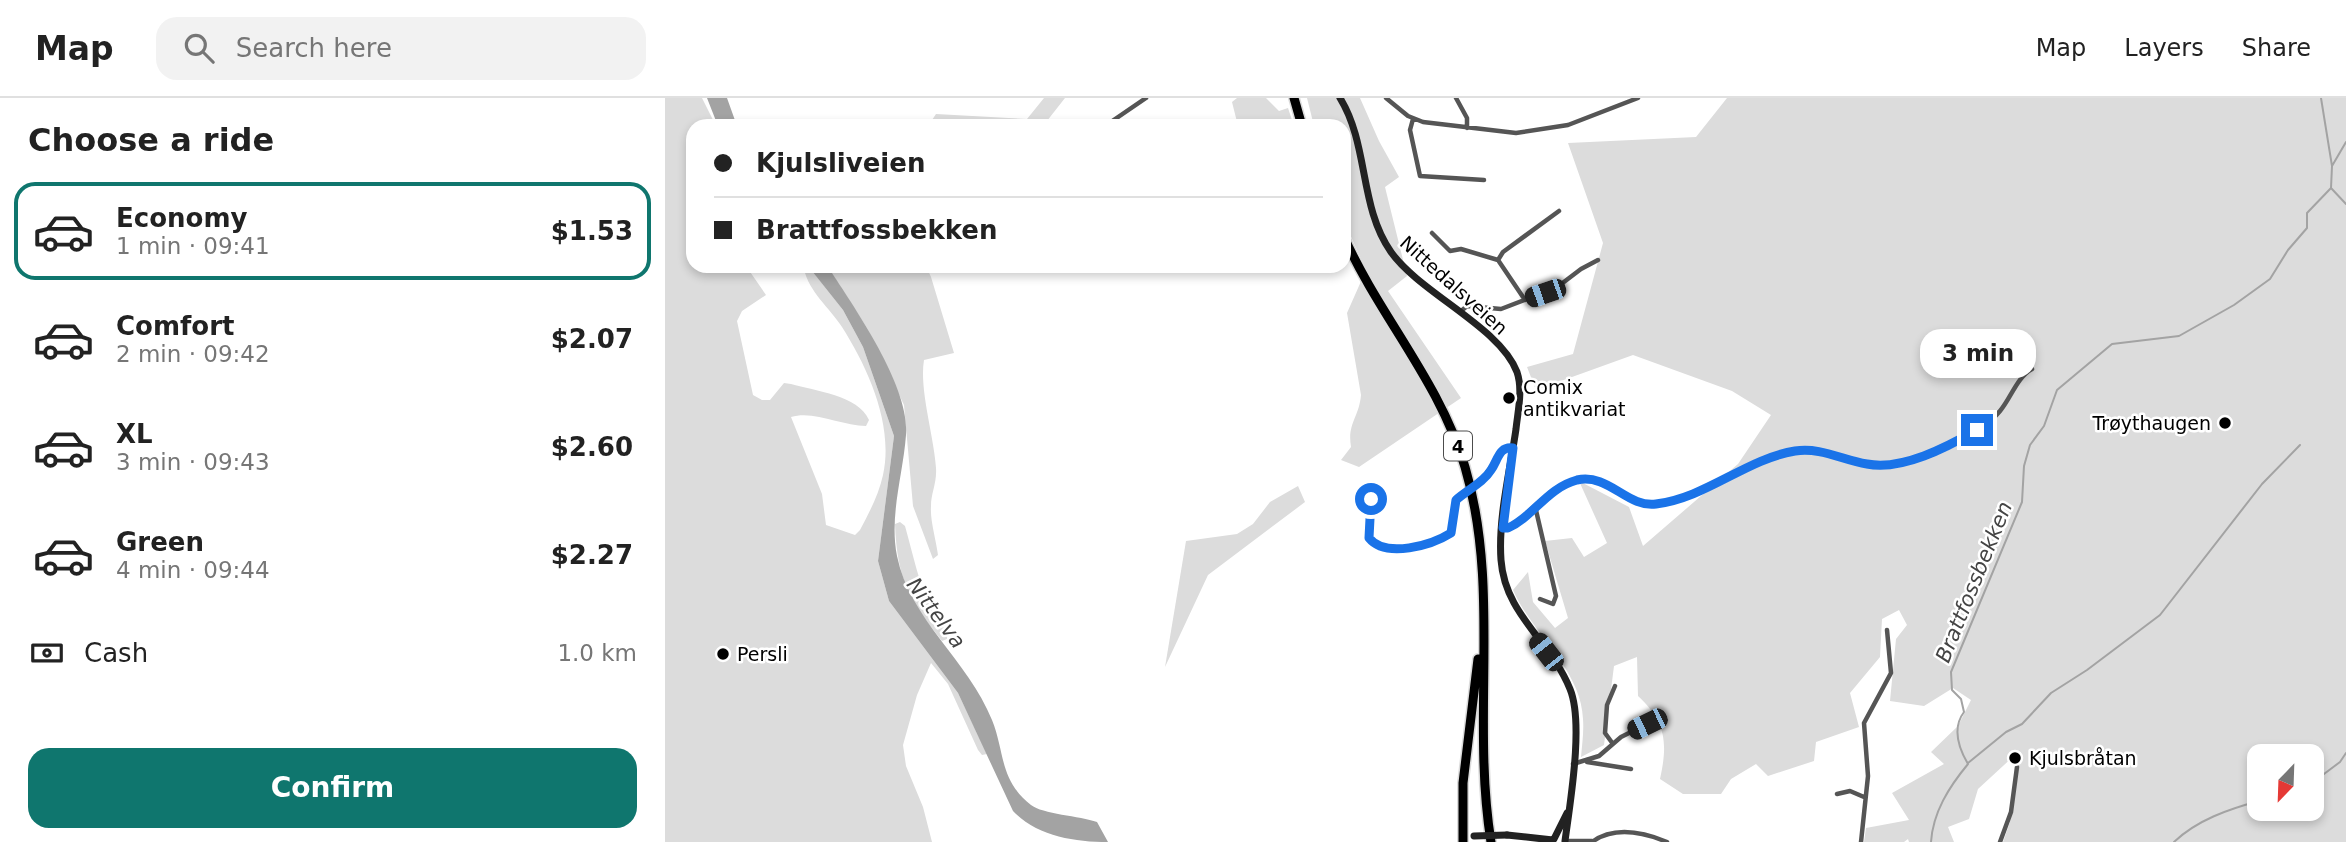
<!DOCTYPE html>
<meta charset="utf-8">
<style>
:root{--surface:#fff;--page:#f2f2f2;--text:#222;--muted:#767676;--line:#e0e0e0;--accent:#0f766e}
body{margin:0;font-family:"DejaVu Sans",sans-serif;background:var(--page);color:var(--text);height:100vh;display:flex;flex-direction:column;font-size:26px;white-space:nowrap}
*{box-sizing:border-box;margin:0}
p{font-size:23px;color:var(--muted)}
.icon{flex:none;width:38px;height:38px;fill:none;stroke:currentColor;stroke-width:2;stroke-linecap:round;stroke-linejoin:round}
.map{position:relative;flex:1;overflow:hidden}
.details{display:flex;flex-direction:column;background:var(--surface);width:665px}
.details>*{flex:none}
.banner{position:absolute;left:21px;top:21px;width:665px;height:154px;border-radius:21px;box-shadow:0 4px 10px #0003;display:grid;align-content:center;height:154px;padding:0 28px;background:var(--surface)}
.needle{width:46px;rotate:203deg}
.fabs{position:absolute;left:1582px;top:646px;display:grid;gap:14px}
.fabs a{display:grid;place-items:center;width:77px;height:77px;border-radius:14px;background:var(--surface);box-shadow:0 4px 10px #0003;font-size:35px}
.end{position:absolute;width:32px;height:32px;margin:-16px;border:9px solid #1a73e8;background:#fff;box-shadow:0 0 0 4px #fff}
.from{border-radius:50%}
.bubble{position:absolute;height:49px;border-radius:21px;background:var(--surface);box-shadow:0 4px 10px #0003;font-size:23px;font-weight:600;line-height:49px;text-align:center}
.car{position:absolute;width:21px;height:42px;margin:-21px -10px;border-radius:9px;box-shadow:0 0 5px 2px #0007;background:linear-gradient(#222 24%,#8ab4d8 0 40%,#222 0 76%,#8ab4d8 0 86%,#222 0)}
.banner b{display:flex;align-items:center;gap:24px;height:66px;font-size:26px}
.banner b+b{border-top:2px solid var(--line)}
.banner i{width:18px;height:18px;background:var(--text)}
ul{padding:0;list-style:none}
li{display:flex;align-items:center;gap:21px;height:98px;margin:0 14px 10px;padding:0 14px;border:4px solid transparent;border-radius:21px}
li div{flex:1}
li b{display:block;font-size:26px}
li em{font-style:normal;font-weight:600}
li.current{border-color:var(--accent)}
li>.icon{width:63px;height:63px;stroke-width:1.5}
h2{padding:0 28px;font-size:32px;line-height:84px}
.pay{display:flex;align-items:center;gap:18px;height:77px;padding:0 28px;font-size:26px}
.pay p{margin-inline-start:auto}
.primary-button{display:flex;gap:14px;margin-top:auto;padding:14px 28px}
.primary-button a{flex:1;height:80px;border-radius:21px;background:var(--accent);color:#fff;font-size:28px;font-weight:600;line-height:80px;text-align:center}
header{display:flex;align-items:center;gap:42px;box-sizing:border-box;height:98px;padding:0 35px;background:var(--surface);border-bottom:2px solid var(--line)}
header strong{font-size:33px}
nav{display:flex;gap:38px;margin-inline-start:auto;font-size:24px}
.search{width:490px;height:63px;background:var(--page);display:flex;align-items:center;gap:18px;box-sizing:border-box;padding:0 24px;border-radius:21px;color:var(--muted);font-size:26px}
main{display:flex;flex:1;min-height:0}
.map>svg:first-child{display:block}
.green{fill:#dcdcdc;fill-rule:evenodd}
.water{fill:#a3a3a3}
.lines{fill:none;stroke-linecap:round;stroke-linejoin:round}
.stream{stroke:#a3a3a3;stroke-width:2}
.highway-casing{stroke:#dbdbdb;stroke-width:12}
.street{stroke:#555;stroke-width:4.5}
.secondary{stroke:#222;stroke-width:7}
.highway{stroke:#000;stroke-width:9}
.street-bridge{stroke:#555;stroke-width:4.5}
.secondary-bridge{stroke:#222;stroke-width:7}
.route{stroke:#1a73e8;stroke-width:9}
.poi-dot{fill:#000;stroke:#fff;stroke-width:2.5}
.labels{text-anchor:middle;dominant-baseline:central;stroke-width:5;stroke-linejoin:round;paint-order:stroke}
.shield{fill:#fff;stroke:#4c4c4c;stroke-width:2}
.shield-label{font-size:18px;font-weight:bold;fill:#000}
.street-label{font-size:19px;fill:#000;stroke:#fff}
.poi-label{font-size:19px;fill:#000;stroke:#fff;text-anchor:start}
.water-label{font-size:21px;font-style:italic;fill:#444;stroke:#fff}
</style>
<header>
<strong>Map</strong>
<div class="search"><svg class="icon" aria-label="search" viewBox="0 0 24 24"><circle cx="10" cy="10" r="6"/><path d="M15 15l6 6"/></svg>Search here</div>
<nav><a>Map</a><a>Layers</a><a>Share</a></nav>
</header>
<main>
<section class="details">
<h2>Choose a ride</h2>
<ul>
<li class="current"><svg class="icon" aria-label="car" viewBox="0 0 24 24"><path d="M5 17H2v-5l4-1 3-4h7l3 4 3 1v5h-3M9 17h6M6 11h13"/><circle cx="7" cy="17" r="2"/><circle cx="17" cy="17" r="2"/></svg><div><b>Economy</b><p>1 min · 09:41</p></div><em>$1.53</em></li>
<li><svg class="icon" aria-label="car" viewBox="0 0 24 24"><path d="M5 17H2v-5l4-1 3-4h7l3 4 3 1v5h-3M9 17h6M6 11h13"/><circle cx="7" cy="17" r="2"/><circle cx="17" cy="17" r="2"/></svg><div><b>Comfort</b><p>2 min · 09:42</p></div><em>$2.07</em></li>
<li><svg class="icon" aria-label="car" viewBox="0 0 24 24"><path d="M5 17H2v-5l4-1 3-4h7l3 4 3 1v5h-3M9 17h6M6 11h13"/><circle cx="7" cy="17" r="2"/><circle cx="17" cy="17" r="2"/></svg><div><b>XL</b><p>3 min · 09:43</p></div><em>$2.60</em></li>
<li><svg class="icon" aria-label="car" viewBox="0 0 24 24"><path d="M5 17H2v-5l4-1 3-4h7l3 4 3 1v5h-3M9 17h6M6 11h13"/><circle cx="7" cy="17" r="2"/><circle cx="17" cy="17" r="2"/></svg><div><b>Green</b><p>4 min · 09:44</p></div><em>$2.27</em></li>
</ul>
<div class="pay"><svg class="icon" aria-label="cash" viewBox="0 0 24 24"><path d="M3 7h18v10H3z"/><circle cx="12" cy="12" r="2"/></svg>Cash<p>1.0 km</p></div>
<div class="primary-button"><a>Confirm</a></div>
</section>
<div class="map">
<svg width="1681" height="744" viewBox="0 0 1681 744">
<rect width="100%" height="100%" fill="#fff"/>
<path class="green" d="M 0,0 L 37,0 L 51,28 L 28,28 L 28,168 L 81,168 L 101,197 L 77,213 L 72,223 L 88,297 L 97,302 L 105,302 L 119,285 L 126,286 C 150,293 193,297 204,322 L 201,328 C 177,328 149,312 126,319 L 157,396 L 161,427 L 190,437 L 195,432 C 204,415 214,396 218,377 C 229,327 203,270 177,229 C 164,209 144,194 139,171 L 144,169 L 178,212 L 198,249 L 229,338 L 213,463 L 224,503 L 293,595 L 322,656 L 317,657 L 313,652 L 283,586 L 266,565 L 252,597 L 238,647 L 241,668 L 258,709 L 267,744 L 0,744 Z
M 379,0 L 400,0 L 378,28 L 263,28 L 271,16 L 362,21 Z
M 572,0 L 601,0 L 614,13 L 623,10 L 629,28 L 573,28 L 567,4 Z
M 642,0 L 695,0 L 714,43 L 734,79 L 720,89 L 742,178 L 723,193 L 796,300 L 694,369 L 676,362 L 686,349 C 682,325 694,320 696,297 L 682,215 L 701,172 L 679,123 L 679,28 L 649,28 Z
M 1062,0 L 1681,0 L 1681,744 L 1338,744 L 1345,724 L 1351,656 L 1313,691 L 1304,721 L 1283,729 L 1289,744 L 1244,744 L 1243,741 L 1239,744 L 1199,744 L 1201,730 L 1244,722 L 1227,695 L 1279,666 L 1266,654 L 1293,628 L 1306,602 L 1288,590 L 1259,608 L 1225,603 L 1231,541 L 1242,527 L 1234,512 L 1217,521 L 1215,559 L 1185,595 L 1194,629 L 1151,644 L 1149,663 L 1103,678 L 1091,666 L 1066,681 L 1056,696 L 1018,696 L 995,681 C 1003,645 1001,624 973,598 L 972,559 L 949,568 L 939,647 L 916,659 C 917,647 919,634 918,621 C 916,571 867,536 848,492 L 863,474 L 868,504 L 890,530 L 903,520 L 880,443 L 907,440 L 919,459 L 942,445 L 914,383 L 964,409 L 978,448 L 1073,366 L 1106,317 L 1067,293 L 968,257 L 871,292 L 862,269 L 908,256 L 938,145 L 903,45 L 1031,39 ZM 1594,658 L 1647,658 L 1647,710 L 1594,710 Z
M 162,168 L 261,168 L 266,179 L 289,255 L 259,262 C 254,292 269,338 271,370 C 272,385 266,395 266,408 C 265,423 271,441 273,457 L 268,461 L 248,408 L 239,307 L 202,230 Z
M 633,388 L 640,404 L 543,477 L 500,569 L 521,443 L 572,436 L 588,426 L 605,404 Z
M 235,424 L 240,428 C 248,456 254,487 267,513 C 273,523 283,530 282,541 L 277,543 C 244,501 232,481 230,426 Z"/>
<path class="water" d="M 42,0 L 62,0 L 72,28 L 53,28 Z
M 143,168 L 162,168 L 167,175 C 193,215 245,290 241,337 C 238,377 224,418 232,458 C 245,522 303,562 327,622 C 340,654 334,682 366,707 C 377,716 415,718 432,724 L 443,744 C 409,744 372,738 348,713 L 293,595 L 224,503 L 213,463 L 229,338 L 198,249 L 178,212 Z"/>
<g class="lines">
<path class="stream" d="M 1656,0 L 1667,68
M 1666,90 L 1681,106
M 1303,665 L 1341,634 L 1357,626 L 1386,595 L 1422,572 L 1495,517 L 1597,386 L 1635,347
M 1647,685 L 1675,664 L 1681,655
M 1266,744 C 1268,714 1284,689 1303,666 C 1293,649 1287,630 1299,614 L 1296,601 L 1287,592 L 1286,574 L 1357,404 L 1359,368 L 1365,347 L 1379,328 L 1392,292 L 1447,246 L 1514,238 L 1569,207 L 1605,181 L 1623,152 L 1642,130 L 1642,115 L 1666,90 L 1667,68 L 1681,44
M 1509,744 C 1532,722 1564,711 1594,703"/>
<defs>
<path id="highway" d="M 629,0 L 637,28
M 679,139 C 715,219 775,284 800,369 C 836,491 806,620 826,744
M 798,744 L 798,685 L 813,561"/>
</defs>
<use href="#highway" class="highway-casing"/>
<path class="street" d="M 721,0 L 743,18 L 758,24 L 851,35 L 903,27 L 973,0
M 791,0 L 802,20 L 802,30
M 748,21 L 745,32 L 755,78 L 819,82
M 440,28 L 481,0
M 767,135 L 785,153 L 796,151 L 833,162 L 860,202
M 833,162 L 838,154 L 894,113
M 795,214 L 802,208 L 836,211 L 891,190 L 916,171 L 933,162
M 817,382 L 838,351 L 847,350
M 709,389 L 704,440 C 721,462 764,446 784,436 C 793,424 783,408 796,398
M 870,408 L 891,498 L 888,506 L 875,501
M 838,430 L 847,429 C 866,412 885,390 911,383 C 942,374 961,409 990,407 C 1041,402 1082,356 1133,353 C 1165,351 1196,373 1227,366 C 1263,357 1311,342 1335,313 C 1346,300 1352,279 1367,271
M 948,646 L 940,635 L 942,607 L 950,588
M 922,664 L 966,671
M 908,666 L 934,658 L 956,639 L 982,626
M 1172,696 L 1185,693 L 1199,699
M 900,743 L 927,743
M 927,744 C 949,728 978,734 1002,744
M 1196,744 L 1203,678 L 1199,625 L 1226,575 L 1222,532
M 1335,744 L 1346,714 L 1352,669"/>
<path class="secondary" d="M 675,0 C 704,47 694,109 726,154 C 755,195 835,229 852,274 C 858,292 853,312 851,331 C 845,373 833,420 836,462 C 840,517 886,543 905,591 C 919,625 905,705 900,743
M 842,737 L 888,742
M 889,741 L 902,715"/>
<use href="#highway" class="highway"/>
<path class="street-bridge" d="M 796,398 L 817,382"/>
<path class="secondary-bridge" d="M 809,738 L 842,737"/>
</g>
<g class="lines">
<path class="route" d="M 706,401 L 704,440 C 721,461 767,447 786,435 L 791,402 C 802,392 818,385 826,372 C 833,362 834,348 848,350 L 838,430 L 843,430 C 868,419 882,390 912,382 C 944,375 962,410 991,406 C 1041,400 1081,361 1130,353 C 1156,349 1177,362 1202,366 C 1237,373 1282,349 1312,332"/>
</g>
<g class="poi-dot">
<circle cx="844" cy="300" r="7"/>
<circle cx="1560" cy="325" r="7"/>
<circle cx="58" cy="556" r="7"/>
<circle cx="1350" cy="660" r="7"/>
</g>
<g class="labels">
<rect class="shield" x="779" y="333.5" width="28" height="29" rx="5"/>
<g class="shield-label">
<text x="793" y="348">4</text>
</g>
<g class="street-label">
<text transform="translate(789 187) rotate(42)">Nittedalsveien</text>
</g>
<g class="poi-label">
<text x="858" y="289">Comix<tspan x="858" dy="22">antikvariat</tspan></text>
<text x="1546" y="325" text-anchor="end">Trøythaugen</text>
<text x="72" y="556">Persli</text>
<text x="1364" y="660">Kjulsbråtan</text>
</g>
<g class="water-label">
<text transform="translate(1309 484) rotate(-68)">Brattfossbekken</text>
<text transform="translate(271 515) rotate(53)">Nittelva</text>
</g>
</g>
</svg>
<div class="fabs">
<a><svg class="needle" viewBox="-14 -14 28 28"><path d="M0-13l5 13h-10z" fill="#e53935"/><path d="M0 13l5-13h-10z" fill="#767676"/></svg></a>
</div>
<i class="end from" style="left:706px;top:401px"></i>
<i class="end" style="left:1312px;top:332px"></i>
<div class="bubble" style="left:1255px;top:231px;width:116px">3 min</div>
<i class="car" style="left:880px;top:195px;rotate:251deg"></i>
<i class="car" style="left:881px;top:554px;rotate:322deg"></i>
<i class="car" style="left:982px;top:626px;rotate:244deg"></i>
<div class="banner">
<b><i class="from"></i>Kjulsliveien</b>
<b><i></i>Brattfossbekken</b>
</div>
</div>
</main>
